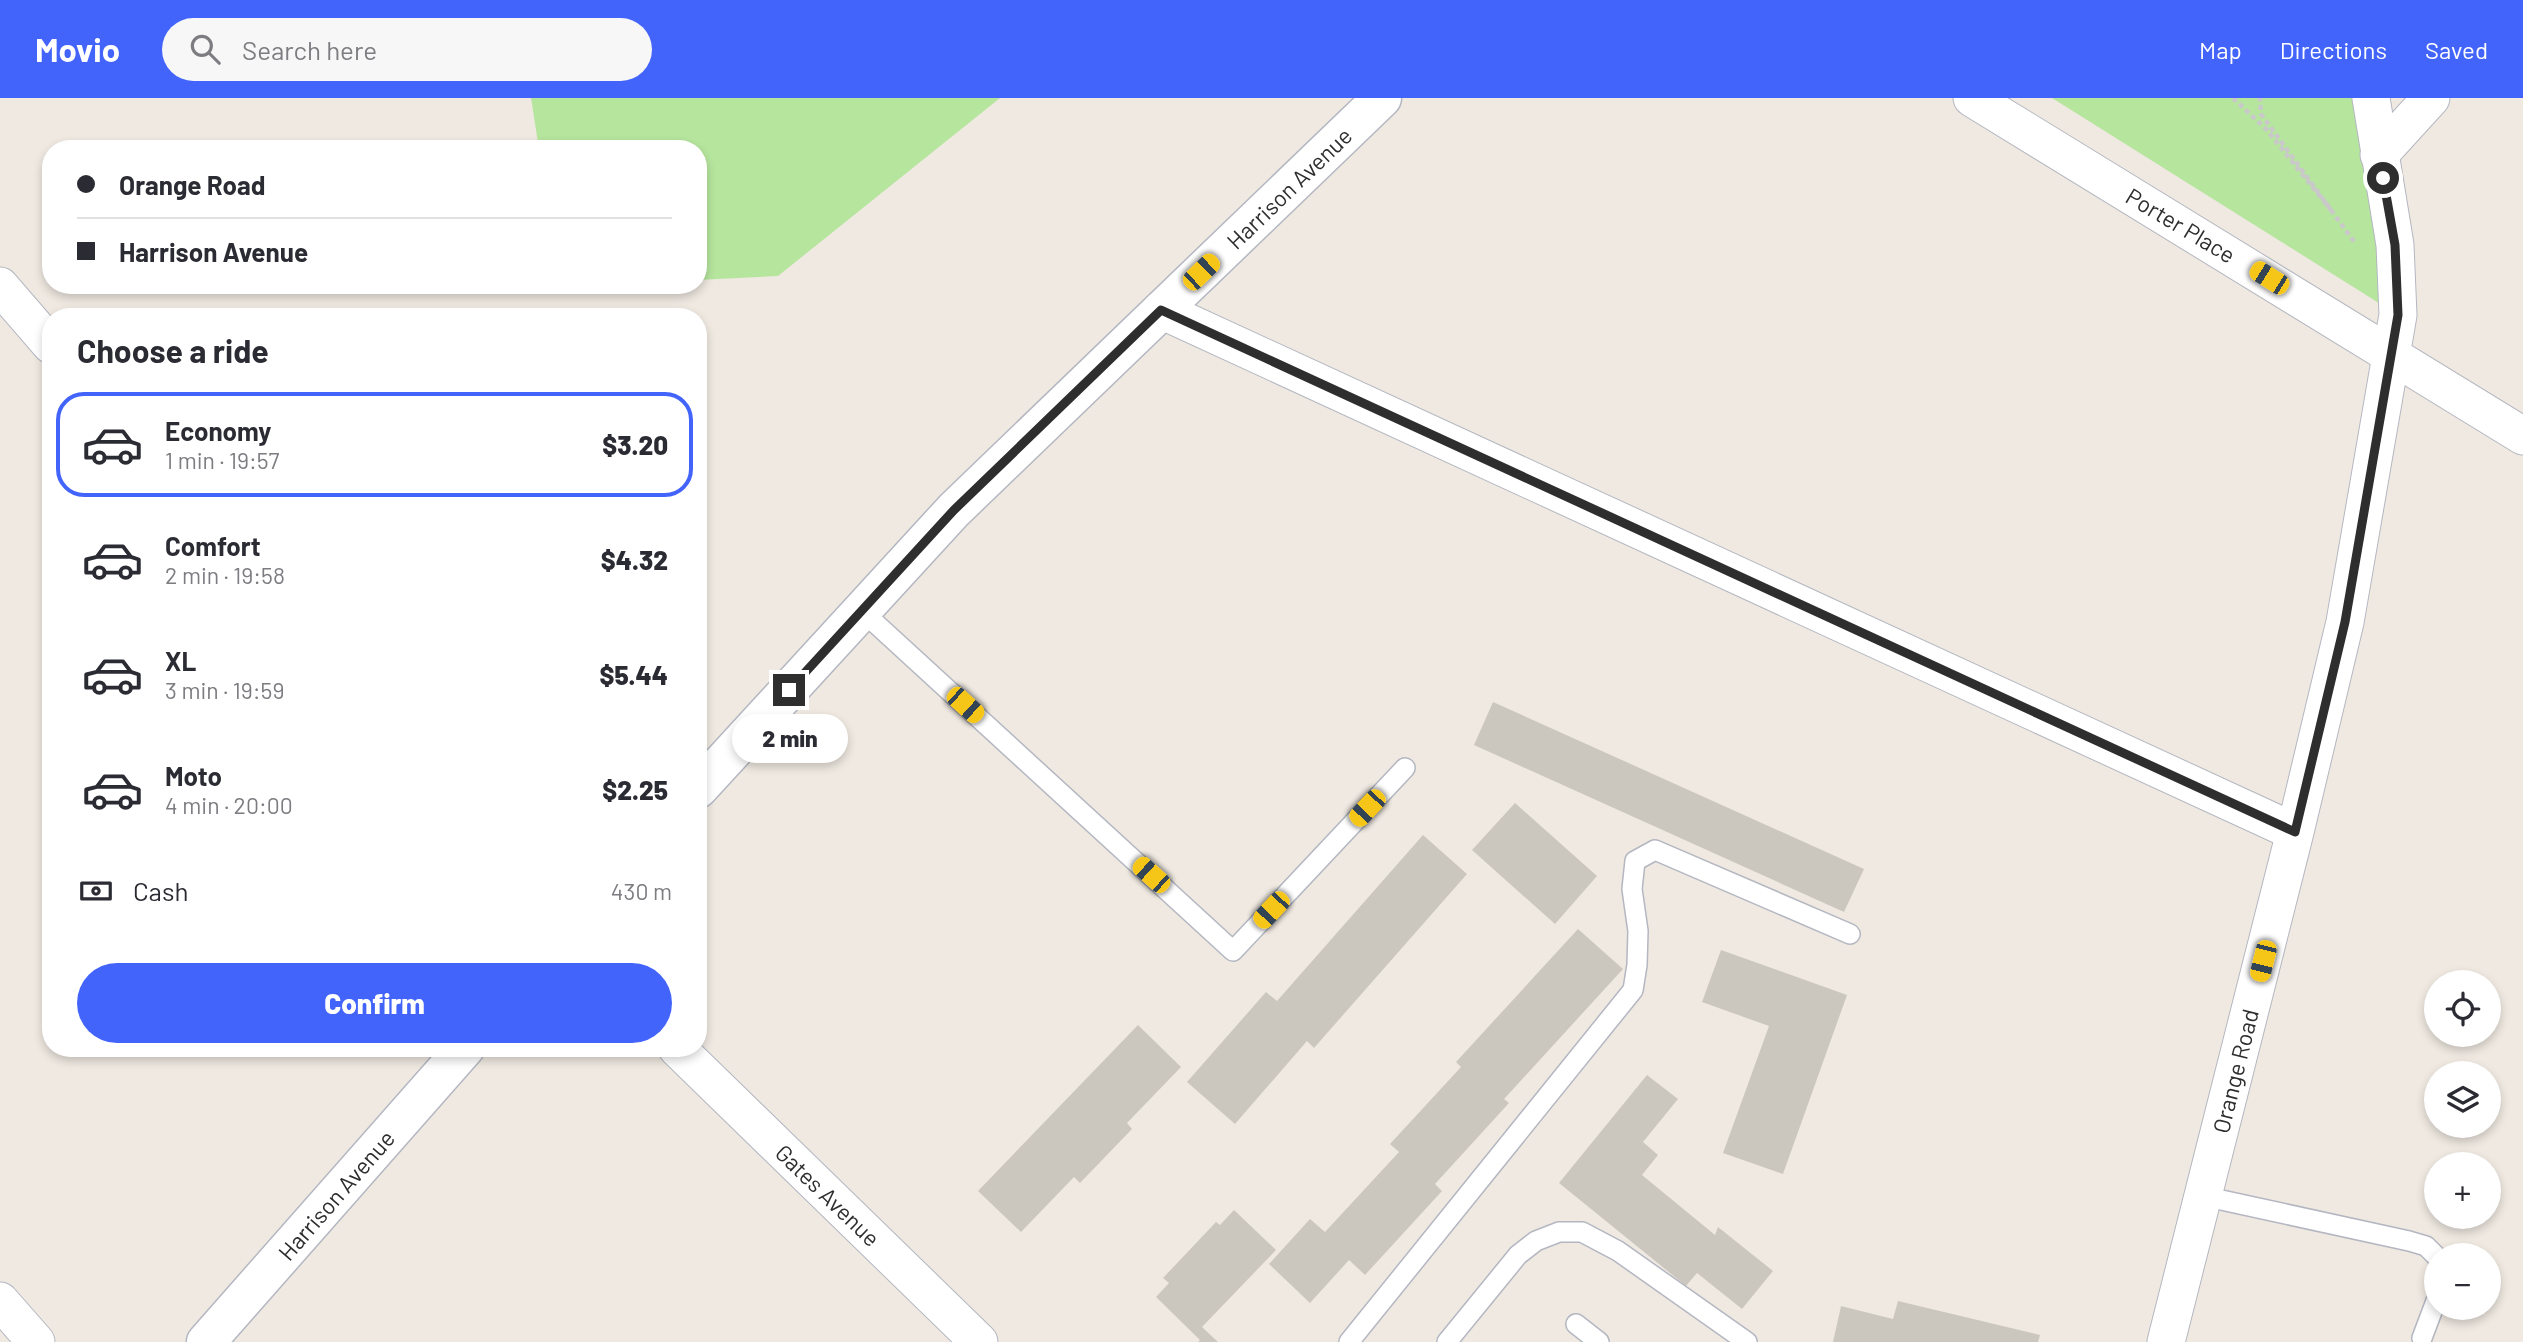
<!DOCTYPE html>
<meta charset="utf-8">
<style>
:root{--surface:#fff;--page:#f7f7f7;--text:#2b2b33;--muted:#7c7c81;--line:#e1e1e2;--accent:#4264fb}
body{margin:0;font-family:Barlow,sans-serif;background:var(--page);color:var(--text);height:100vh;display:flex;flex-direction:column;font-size:26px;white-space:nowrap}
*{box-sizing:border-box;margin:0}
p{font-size:23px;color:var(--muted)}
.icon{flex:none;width:38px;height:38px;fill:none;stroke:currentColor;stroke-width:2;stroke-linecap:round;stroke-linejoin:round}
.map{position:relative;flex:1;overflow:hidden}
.drawer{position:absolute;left:42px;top:210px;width:665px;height:749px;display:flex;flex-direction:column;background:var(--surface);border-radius:28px;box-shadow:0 4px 10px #0003}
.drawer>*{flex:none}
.hud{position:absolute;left:42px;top:42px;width:665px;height:154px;border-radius:28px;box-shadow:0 4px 10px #0003;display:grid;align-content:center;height:154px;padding:0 35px;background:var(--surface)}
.fabs{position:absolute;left:2424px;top:872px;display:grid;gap:14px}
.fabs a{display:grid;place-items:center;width:77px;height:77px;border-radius:50%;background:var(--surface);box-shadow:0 4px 10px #0003;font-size:35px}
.end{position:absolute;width:32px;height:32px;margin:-16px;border:9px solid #2e2e2e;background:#fff;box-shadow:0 0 0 4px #fff}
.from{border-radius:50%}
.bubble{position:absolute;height:49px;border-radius:24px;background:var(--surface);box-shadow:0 4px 10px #0003;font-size:23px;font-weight:800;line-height:49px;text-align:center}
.car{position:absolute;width:21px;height:42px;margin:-21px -10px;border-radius:9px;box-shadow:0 0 5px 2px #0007;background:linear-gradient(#f5c518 24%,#345 0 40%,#f5c518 0 76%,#345 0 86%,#f5c518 0)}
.hud b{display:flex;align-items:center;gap:24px;height:66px;font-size:26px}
.hud b+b{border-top:2px solid var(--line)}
.hud i{width:18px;height:18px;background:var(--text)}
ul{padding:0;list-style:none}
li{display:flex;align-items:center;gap:21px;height:105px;margin:0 14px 10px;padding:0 21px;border:4px solid transparent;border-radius:28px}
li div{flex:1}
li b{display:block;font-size:26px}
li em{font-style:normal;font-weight:800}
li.current{border-color:var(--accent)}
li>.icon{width:63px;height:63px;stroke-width:1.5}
h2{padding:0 35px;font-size:32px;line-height:84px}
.pay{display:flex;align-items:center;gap:18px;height:77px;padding:0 35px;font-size:26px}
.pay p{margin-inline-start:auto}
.action{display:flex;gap:14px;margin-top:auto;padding:14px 35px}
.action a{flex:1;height:80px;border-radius:42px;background:var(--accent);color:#fff;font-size:28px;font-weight:800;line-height:80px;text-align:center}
header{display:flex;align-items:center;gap:42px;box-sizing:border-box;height:98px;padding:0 35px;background:var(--accent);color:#fff}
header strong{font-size:33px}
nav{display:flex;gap:38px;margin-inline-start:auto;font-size:24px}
.search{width:490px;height:63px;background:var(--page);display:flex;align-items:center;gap:18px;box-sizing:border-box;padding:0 24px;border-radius:38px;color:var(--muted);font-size:26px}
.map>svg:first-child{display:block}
.green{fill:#b6e59e}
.building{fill:#cbc7bf}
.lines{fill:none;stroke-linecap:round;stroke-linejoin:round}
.service-casing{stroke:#b4b7c1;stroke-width:22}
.minor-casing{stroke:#b4b7c1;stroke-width:39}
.tertiary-casing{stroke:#b4b7c1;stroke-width:41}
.path{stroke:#c9c9c9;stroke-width:4.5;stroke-dasharray:5 3.5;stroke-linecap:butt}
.service{stroke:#fff;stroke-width:19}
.minor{stroke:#fff;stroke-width:37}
.tertiary{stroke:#fff;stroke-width:38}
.route{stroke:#2e2e2e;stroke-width:9}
.labels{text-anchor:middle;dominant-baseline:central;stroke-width:6;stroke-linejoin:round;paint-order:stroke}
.street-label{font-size:23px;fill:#2e2e2e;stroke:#fff}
</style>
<header>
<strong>Movio</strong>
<div class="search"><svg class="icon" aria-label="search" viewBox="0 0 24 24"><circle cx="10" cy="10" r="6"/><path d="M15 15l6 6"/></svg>Search here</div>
<nav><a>Map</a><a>Directions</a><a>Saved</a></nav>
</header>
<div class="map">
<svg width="2523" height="1244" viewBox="0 0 2523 1244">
<rect width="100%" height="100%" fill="#efe9e1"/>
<path class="green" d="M 531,0 L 1000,0 L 778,178 L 698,182 L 698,51 L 539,51 Z
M 2052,0 L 2371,0 L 2398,217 Z"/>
<path class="building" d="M 1493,604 L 1864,771 L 1844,814 L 1474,647 Z
M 1515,705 L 1597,778 L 1555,826 L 1472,752 Z
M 1423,737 L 1467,776 L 1314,950 L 1307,943 L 1235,1026 L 1187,984 L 1266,894 L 1277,903 Z
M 1578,831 L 1623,871 L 1504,1001 L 1509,1005 L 1435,1086 L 1442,1093 L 1365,1177 L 1349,1162 L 1310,1205 L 1269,1166 L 1310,1121 L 1325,1134 L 1399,1054 L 1390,1046 L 1461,969 L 1456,964 Z
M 1721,852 L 1847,897 L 1783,1076 L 1723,1055 L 1769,928 L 1702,904 Z
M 1138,927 L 1181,969 L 1127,1025 L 1132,1031 L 1080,1085 L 1074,1079 L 1021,1134 L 978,1093 Z
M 1647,977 L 1678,1001 L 1643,1044 L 1658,1057 L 1642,1077 L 1715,1137 L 1718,1129 L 1773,1173 L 1742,1211 L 1697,1175 L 1686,1188 L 1559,1085 Z
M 1234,1112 L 1276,1152 L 1202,1229 L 1218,1244 L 1198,1244 L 1200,1242 L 1156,1199 L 1169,1185 L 1163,1180 L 1216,1124 L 1220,1127 Z
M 1898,1203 L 2040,1237 L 2038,1244 L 1833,1244 L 1841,1208 L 1893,1221 Z"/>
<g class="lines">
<defs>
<path id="service" d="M 862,513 L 1233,853 L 1405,670
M 2203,1098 L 2409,1143 L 2426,1148 L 2436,1158
M 1576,1226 L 1599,1244
M 2422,1240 L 2436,1203
M 1349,1244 L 1633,892 L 1637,867 L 1638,833 L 1632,791 L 1635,763 L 1655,752 L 1850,836
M 1447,1244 L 1518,1157 L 1536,1143 L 1559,1134 L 1582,1134 L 1618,1153 L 1747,1244"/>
<path id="minor" d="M 1972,0 L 2523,338
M 2379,57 L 2431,0
M 0,188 L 51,247
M 1161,212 L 2295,734
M 677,950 L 979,1244
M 0,1203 L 36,1244
M 2166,1244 L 2295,734 L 2345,524 L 2398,217 L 2395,147 L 2371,0"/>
<path id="tertiary" d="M 698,691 L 954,412 L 1382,0
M 206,1244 L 465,950"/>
</defs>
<use href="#service" class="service-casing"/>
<use href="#minor" class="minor-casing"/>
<use href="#tertiary" class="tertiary-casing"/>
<path class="path" d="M 2233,0 L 2266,31 L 2331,112 L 2261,16 L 2260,0
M 2331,112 L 2355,145"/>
<use href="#service" class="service"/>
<use href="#minor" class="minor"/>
<use href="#tertiary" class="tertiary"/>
</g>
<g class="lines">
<path class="route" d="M 789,592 L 954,412 L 1161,212 L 2295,734 L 2345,524 L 2398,217 L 2395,147 L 2383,80"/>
</g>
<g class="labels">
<g class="street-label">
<text transform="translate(1289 90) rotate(-44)">Harrison Avenue</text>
<text transform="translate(2181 127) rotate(31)">Porter Place</text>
<text transform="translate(2235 973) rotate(-76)">Orange Road</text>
<text transform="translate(336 1097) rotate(-49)">Harrison Avenue</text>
<text transform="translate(828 1097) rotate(44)">Gates Avenue</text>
</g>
</g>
</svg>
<div class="fabs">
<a><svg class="icon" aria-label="locate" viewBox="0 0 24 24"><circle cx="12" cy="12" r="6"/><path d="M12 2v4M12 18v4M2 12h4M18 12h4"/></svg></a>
<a><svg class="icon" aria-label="layers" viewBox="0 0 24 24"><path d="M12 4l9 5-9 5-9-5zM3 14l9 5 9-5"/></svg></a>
<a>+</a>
<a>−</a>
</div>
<i class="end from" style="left:2383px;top:80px"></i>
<i class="end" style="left:789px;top:592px"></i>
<div class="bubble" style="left:732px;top:616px;width:116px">2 min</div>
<i class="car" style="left:1201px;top:174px;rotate:46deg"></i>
<i class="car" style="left:2269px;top:180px;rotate:302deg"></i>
<i class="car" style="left:965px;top:607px;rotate:132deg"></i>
<i class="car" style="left:1367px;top:710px;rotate:223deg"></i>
<i class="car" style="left:1151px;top:777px;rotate:312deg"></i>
<i class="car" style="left:1271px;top:812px;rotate:223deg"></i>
<i class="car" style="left:2263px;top:863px;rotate:194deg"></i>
<div class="hud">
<b><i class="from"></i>Orange Road</b>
<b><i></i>Harrison Avenue</b>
</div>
<section class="drawer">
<h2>Choose a ride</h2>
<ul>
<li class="current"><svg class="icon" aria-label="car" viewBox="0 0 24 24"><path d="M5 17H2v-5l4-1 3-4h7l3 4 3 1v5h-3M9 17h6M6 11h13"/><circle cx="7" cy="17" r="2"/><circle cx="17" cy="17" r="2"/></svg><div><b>Economy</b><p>1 min · 19:57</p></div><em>$3.20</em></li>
<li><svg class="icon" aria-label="car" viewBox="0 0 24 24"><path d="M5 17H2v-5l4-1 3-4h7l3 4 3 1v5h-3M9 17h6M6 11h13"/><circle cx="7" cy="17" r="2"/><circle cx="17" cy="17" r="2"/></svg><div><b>Comfort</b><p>2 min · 19:58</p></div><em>$4.32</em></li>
<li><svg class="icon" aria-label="car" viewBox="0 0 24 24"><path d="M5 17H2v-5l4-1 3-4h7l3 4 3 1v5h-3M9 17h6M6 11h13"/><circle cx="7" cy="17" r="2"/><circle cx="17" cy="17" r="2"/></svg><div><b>XL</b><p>3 min · 19:59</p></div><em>$5.44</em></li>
<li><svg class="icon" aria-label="car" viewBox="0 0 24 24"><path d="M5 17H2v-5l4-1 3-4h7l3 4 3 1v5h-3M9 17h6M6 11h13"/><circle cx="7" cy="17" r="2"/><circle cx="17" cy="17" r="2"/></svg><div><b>Moto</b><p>4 min · 20:00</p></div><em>$2.25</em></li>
</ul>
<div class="pay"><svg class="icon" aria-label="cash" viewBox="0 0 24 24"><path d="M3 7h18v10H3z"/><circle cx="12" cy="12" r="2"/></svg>Cash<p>430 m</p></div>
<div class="action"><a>Confirm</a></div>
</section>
</div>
